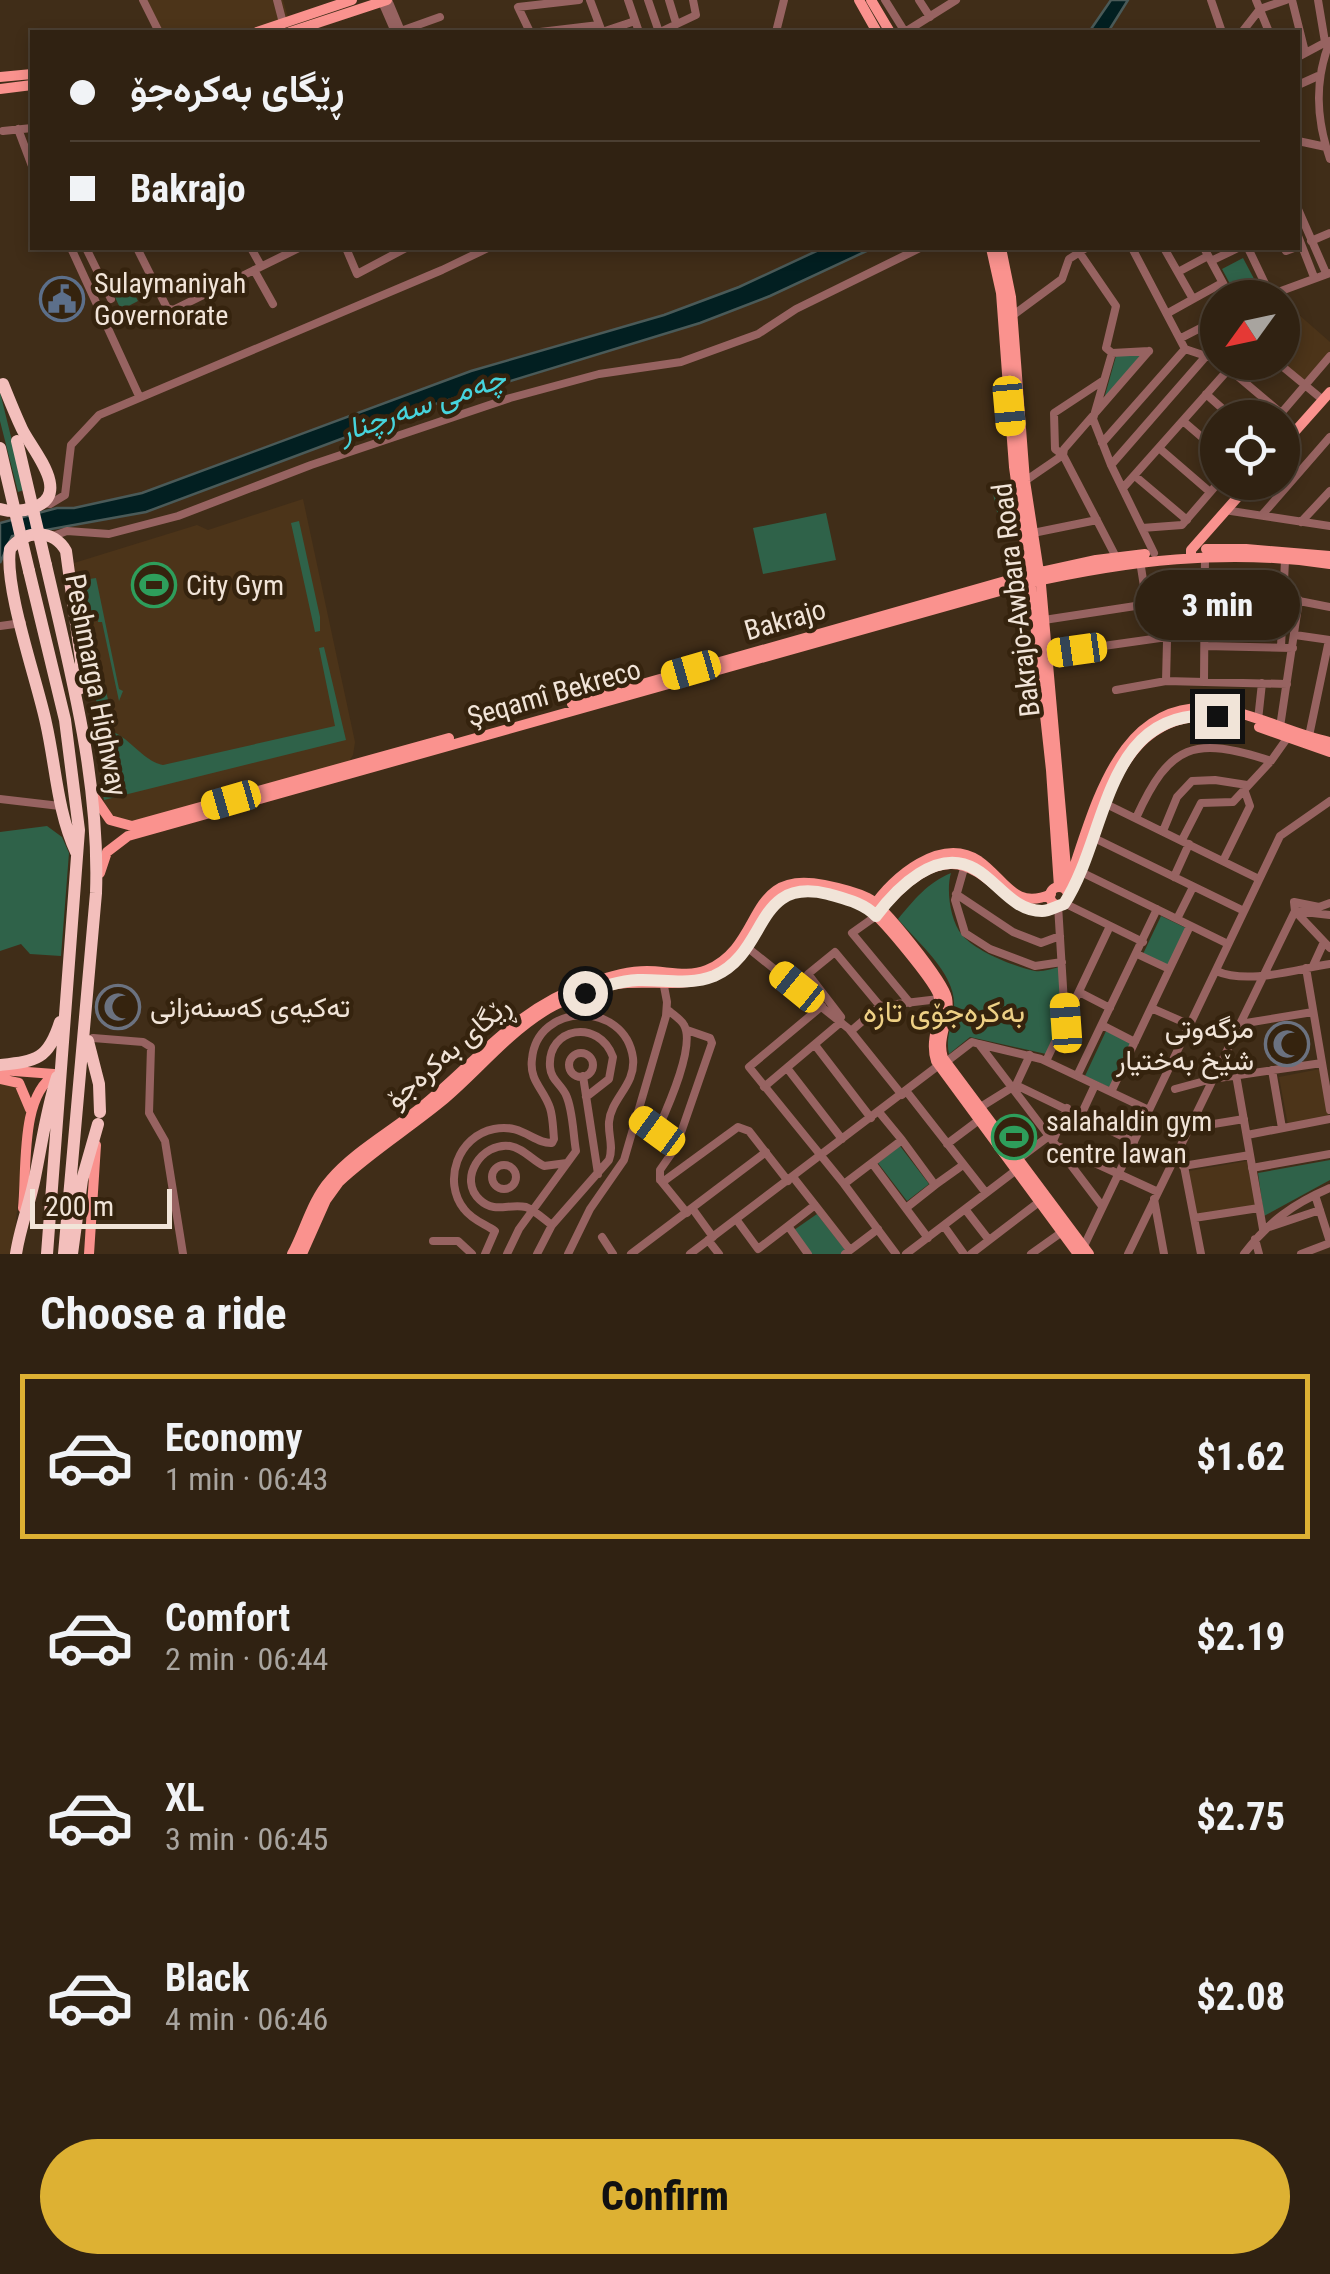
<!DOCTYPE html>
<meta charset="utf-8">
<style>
:root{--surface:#302212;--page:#382a1b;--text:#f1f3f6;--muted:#a8a49f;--line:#4b3f32;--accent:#ddb133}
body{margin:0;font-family:"Roboto Condensed",Vazirmatn,sans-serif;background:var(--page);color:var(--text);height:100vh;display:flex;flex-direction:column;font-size:38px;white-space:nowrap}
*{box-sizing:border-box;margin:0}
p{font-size:32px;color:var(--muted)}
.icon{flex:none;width:55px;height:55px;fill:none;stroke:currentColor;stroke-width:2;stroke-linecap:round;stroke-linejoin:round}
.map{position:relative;height:1254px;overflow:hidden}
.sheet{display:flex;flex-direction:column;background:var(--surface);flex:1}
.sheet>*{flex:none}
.banner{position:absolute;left:30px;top:30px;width:1270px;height:220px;border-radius:0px;box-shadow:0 5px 15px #0003,0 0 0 2px var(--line);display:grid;align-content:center;height:220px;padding:0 40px;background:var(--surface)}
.needle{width:65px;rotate:237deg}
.tools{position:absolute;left:1200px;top:280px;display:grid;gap:20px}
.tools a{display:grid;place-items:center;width:100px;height:100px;border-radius:50%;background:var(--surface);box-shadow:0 5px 15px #0003,0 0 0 2px var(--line);font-size:50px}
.scale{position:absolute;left:30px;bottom:25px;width:142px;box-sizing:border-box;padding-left:10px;border:5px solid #f1e4d8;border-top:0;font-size:28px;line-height:35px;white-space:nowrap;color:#f1e4d8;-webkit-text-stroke:8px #35230e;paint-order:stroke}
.end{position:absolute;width:45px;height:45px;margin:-22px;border:12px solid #f1e4d8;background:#111;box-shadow:0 0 0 5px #111}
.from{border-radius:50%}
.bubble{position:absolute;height:70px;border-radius:35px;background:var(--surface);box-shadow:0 5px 15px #0003,0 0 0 2px var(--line);font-size:32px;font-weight:800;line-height:70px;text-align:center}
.car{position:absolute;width:30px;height:60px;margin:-30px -15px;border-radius:12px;box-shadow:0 0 8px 2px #0007;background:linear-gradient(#f5c518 24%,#345 0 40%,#f5c518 0 76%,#345 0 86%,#f5c518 0)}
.banner b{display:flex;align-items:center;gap:35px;height:95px;font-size:38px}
.banner b+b{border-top:2px solid var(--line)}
.banner i{width:25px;height:25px;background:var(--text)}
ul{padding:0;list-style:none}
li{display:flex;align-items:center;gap:30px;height:165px;margin:0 20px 15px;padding:0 20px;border:5px solid transparent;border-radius:0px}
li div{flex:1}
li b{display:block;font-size:38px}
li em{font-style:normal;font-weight:800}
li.selected{border-color:var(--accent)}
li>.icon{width:90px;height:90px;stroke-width:1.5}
h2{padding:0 40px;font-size:45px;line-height:120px}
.cta{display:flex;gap:20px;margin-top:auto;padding:20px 40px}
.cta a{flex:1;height:115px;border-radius:60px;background:var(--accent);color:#111;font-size:40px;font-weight:800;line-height:115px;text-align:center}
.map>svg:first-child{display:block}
.built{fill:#4c3419}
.green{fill:#2f6249}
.water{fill:#021f21;stroke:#4a5a58;stroke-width:2.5}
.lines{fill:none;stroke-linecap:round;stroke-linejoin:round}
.minor{stroke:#976361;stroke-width:8}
.major{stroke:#fa928e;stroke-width:10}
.highway{stroke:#f3bfbc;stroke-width:12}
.highway-bridge{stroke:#f3bfbc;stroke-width:12}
.route{stroke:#f1e4d8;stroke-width:12}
.labels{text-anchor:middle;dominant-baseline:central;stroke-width:9;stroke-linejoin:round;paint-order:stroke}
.poi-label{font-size:28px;fill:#f1e4d8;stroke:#35230e;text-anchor:start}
.street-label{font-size:28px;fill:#f1e4d8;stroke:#35230e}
.water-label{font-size:30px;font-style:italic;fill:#46d4dd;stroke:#35230e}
.neighbourhood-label{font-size:30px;fill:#eed085;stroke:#35230e}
</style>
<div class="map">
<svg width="1330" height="1254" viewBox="0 0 1330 1254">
<rect width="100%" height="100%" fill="#402d18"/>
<path class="built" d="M 143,0 L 283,0 L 291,28 L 279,32 L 158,32 Z
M 1290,307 L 1330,342 L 1330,351 L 1304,381 L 1283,362 L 1283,315 Z
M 303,499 L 355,742 L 353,755 L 345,768 L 145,824 L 107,818 L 94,741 L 95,734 L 99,731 L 100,716 L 80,633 L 74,563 L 197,525 L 208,530 Z
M 1320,1069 L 1329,1117 L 1288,1125 L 1279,1077 Z
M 0,1082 L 14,1084 L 26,1111 L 13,1254 L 0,1254 Z
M 1247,1161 L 1256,1206 L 1197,1216 L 1189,1171 Z"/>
<path class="green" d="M 1243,258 L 1261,292 L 1251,297 L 1237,297 L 1222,269 Z
M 124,272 L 138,301 L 121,310 L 107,280 Z
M 1116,356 L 1140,356 L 1104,399 Z
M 0,392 L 24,490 L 18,492 L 0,421 Z
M 1009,485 L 1015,518 L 999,521 L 992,489 Z
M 826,513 L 836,560 L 763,574 L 753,528 Z
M 299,521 L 320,617 L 320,631 L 315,632 L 291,523 Z
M 96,578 L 119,689 L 123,691 L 119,701 L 102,622 L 98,622 L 99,614 L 92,612 L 89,617 L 94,623 L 90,624 L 110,708 L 107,715 L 100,716 L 80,633 L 76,581 Z
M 324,647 L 346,740 L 104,800 L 101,787 L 103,762 L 93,737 C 118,715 137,761 163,765 L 335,726 L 319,648 Z
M 47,826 L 62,837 L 69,853 L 61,956 L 30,954 L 21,944 L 0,951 L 0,832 Z
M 951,873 C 946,889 950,921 962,935 C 977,952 1013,966 1035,971 C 1043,972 1051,969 1059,967 L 1061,1021 L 1046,1054 L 970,1037 L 949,1054 C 945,1037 953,1024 954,1006 C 956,974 918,943 898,919 C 915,899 926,884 951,873 Z
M 1161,916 L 1186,928 L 1169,966 L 1143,954 Z
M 1106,1031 L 1132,1043 L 1111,1088 L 1085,1076 Z
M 900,1146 L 929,1184 L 907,1201 L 878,1163 Z
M 1330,1160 L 1330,1180 L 1264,1216 L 1258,1173 Z
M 817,1214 L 846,1251 L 842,1254 L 812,1254 L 794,1230 Z"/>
<path class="water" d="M 1111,0 L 1128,0 L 1108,32 L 1089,32 Z
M 823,248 L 873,248 L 770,296 L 700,323 L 429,406 L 146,512 L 12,536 L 0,563 L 0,523 L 57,508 L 74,508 L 142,493 L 471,371 L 664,315 L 739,287 Z"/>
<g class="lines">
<path class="minor" d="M 143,0 L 159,32
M 277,0 L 283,23
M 388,0 L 401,31
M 590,0 L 602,32 L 635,21
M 628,0 L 639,32
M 648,0 L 659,32
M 669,0 L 676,23
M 885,0 L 905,32 L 956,0
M 919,0 L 930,17
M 1211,0 L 1222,32
M 1256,0 L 1269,32
M 1292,0 L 1305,52
M 1318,0 L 1325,42
M 382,2 L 395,32
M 398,32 L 440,17
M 530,32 L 518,7 L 579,0
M 540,32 L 599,25
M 660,32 L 696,15 L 693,0
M 776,32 L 784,0
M 1242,32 L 1260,9 L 1286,0
M 1330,41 C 1314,81 1316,119 1330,159
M 1298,57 L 1326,42
M 1298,85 L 1318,76
M 18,129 L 32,166
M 3,131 L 32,128
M 1298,141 L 1326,147
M 1298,209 L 1326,273
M 1298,236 L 1314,277
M 1311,241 L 1330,233
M 71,248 L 139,396
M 86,248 L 111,299
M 137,248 L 167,308 L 173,310 L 299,248
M 251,248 L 261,266
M 346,248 L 357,274 L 406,248
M 1132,248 L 1185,349
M 1164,248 L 1193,299
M 1204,248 L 1231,298
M 1248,248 L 1270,294
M 1262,248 L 1266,248
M 1284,248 L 1286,251 L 1294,248
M 1079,252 L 1116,306 L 1106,348 L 1112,353
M 1211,261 L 1238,248
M 254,270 L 273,304
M 1178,272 L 1208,256
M 1262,298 L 1330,273
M 1168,313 L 1222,283
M 1012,316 L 1062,279 L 1069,259 L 1086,248
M 1181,338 L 1218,319
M 1185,349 L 1218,360
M 1149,351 L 1112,353 L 1093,419 L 1111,465 L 1154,553
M 1277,362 L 1323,400
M 1229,369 L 1281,413
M 1104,380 L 1054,413 L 1055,449 L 1063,455 L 1116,557
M 1206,394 L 1233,418
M 1277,418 L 1330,356
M 1183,421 L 1218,451
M 1102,443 L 1185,349
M 1159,448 L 1210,492
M 1111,465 L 1207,355
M 1135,476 L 1187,520
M 1025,481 L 1063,455 L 1064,449 L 1149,351
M 1123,488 L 1235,362
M 44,503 L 50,504 L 65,495 L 71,445 L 99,415 L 442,270 L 488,248
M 1231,511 L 1330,526
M 1262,515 L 1330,437
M 1301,522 L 1330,491
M 1142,528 L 1182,525 L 1219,482
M 1033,533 L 1097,520
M 53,536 L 67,531 L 109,534 L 178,516 L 311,465 L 510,398 L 599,374 L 681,362 L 758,334 L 796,309 L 920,248
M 1140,561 L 1147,605
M 1284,598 L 1330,607
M 1044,620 L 1168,601 L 1204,600
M 0,626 L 22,623
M 1295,635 L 1330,640
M 1205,646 L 1293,648
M 1281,647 L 1285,560
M 1047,654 L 1167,637
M 1166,681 L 1168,601
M 1204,681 L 1205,556
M 1116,690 L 1166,681 L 1287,684
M 1258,720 L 1262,683
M 1280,727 L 1299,600
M 1309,736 L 1329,640
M 0,799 L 60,806
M 1104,803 L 1259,879
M 1136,818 C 1170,743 1194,736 1271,761
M 1163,831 L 1177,797 L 1192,781 L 1215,780 L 1247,785
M 1092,837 L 1244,911
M 1182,840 L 1201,803 L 1233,802 L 1271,761 L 1288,737
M 1223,861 L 1250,806 L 1244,789
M 965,865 L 955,900 L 965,933 L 990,949 L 1035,966 L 1062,962
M 1079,871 L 1228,944
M 1174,877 L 1189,844
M 956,894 L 1013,932 L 1041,943 L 1060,936
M 1064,903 L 1143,942
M 1058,905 L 1065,1020
M 1295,911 L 1330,948
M 1295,911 L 1330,915
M 876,916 L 852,933 L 910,1003
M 1177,919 L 1193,887
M 748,948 L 849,1029 L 902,1095
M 1137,954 L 1169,969
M 1313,966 L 1324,942
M 1306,968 L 1330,1110
M 1216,971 C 1249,985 1296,969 1330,964
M 1079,992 L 1110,1008
M 822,1006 L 749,1067 L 844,1184
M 1151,1008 L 1188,1024
M 841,1017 L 808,974 L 835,952 L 880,1006
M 1240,1024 L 1313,1012
M 1102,1025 L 1135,1042
M 851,1031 L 880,1006 L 939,999
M 93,1038 L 143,1042 L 151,1047 L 149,1113 L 165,1141 L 183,1254
M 979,1044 L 1041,1059 L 1149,1110
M 815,1045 L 871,1118
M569 1065a12 12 0 1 1 24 0a12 12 0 1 1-24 0Z
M 1046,1061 L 1110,926
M 946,1062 L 972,1042 L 979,1044 L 1102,1206
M 787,1068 L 842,1139
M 1272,1070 L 1282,1128
M 1236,1075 L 1263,1229 L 1320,1210
M 583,1076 L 598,1174
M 1077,1076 L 1157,909
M 1016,1085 L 1030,1055
M 764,1087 L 841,1022
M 1175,1089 L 1212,1079 L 1322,1063
M 907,1092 L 986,1193
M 1111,1092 L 1190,926
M 979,1108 L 1016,1085 L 1134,1142
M 879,1112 L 902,1140 L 844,1184 L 896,1254
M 1081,1115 L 1095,1085
M 635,1116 L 676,1147 L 660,1170 L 660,1180 L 664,1181 L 738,1127 L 749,1131 L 788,1181
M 1189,1128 L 1244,1119
M 657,1131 C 666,1111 696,1046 684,1025 C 681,1019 672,1014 667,1009
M 1247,1135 L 1330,1119
M 902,1140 L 935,1185 L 963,1165
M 1053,1141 L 1067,1108
M 947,1144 L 979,1120
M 676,1147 L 712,1043 L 710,1038 L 687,1030
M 1060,1147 L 1158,1192
M 1017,1160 L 1049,1136
M 872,1163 L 928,1238
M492 1177a12 12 0 1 1 24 0a12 12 0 1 1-24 0Z
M 1183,1166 L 1250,1155
M 1184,1166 L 1201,1254
M 1252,1168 L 1330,1154
M 793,1177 L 815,1205
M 661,1181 L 687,1213
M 1315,1195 L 1330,1242
M 1154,1199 L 1164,1254
M 692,1208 L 713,1237
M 906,1208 L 935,1185
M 965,1209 L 989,1240
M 1194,1218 L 1259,1208
M 736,1219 L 758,1249 L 788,1226 L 808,1254
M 552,1225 C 545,1220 534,1210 526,1207 C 509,1203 495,1214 480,1200 C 457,1179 482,1142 510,1146 C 523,1148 532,1160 544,1166 L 567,1163
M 788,1226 L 815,1205 L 850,1250
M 944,1226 L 964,1254
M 602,1237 L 613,1254
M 1255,1239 L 1259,1254
M 708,1240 L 719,1254
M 433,1241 L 458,1241 L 472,1254
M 1084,1246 L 1280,836 L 1330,801
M 485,1254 L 495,1231 C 485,1224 472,1220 464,1209 C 442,1181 458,1136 494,1129 C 522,1123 534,1144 552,1143 L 554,1139 C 553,1129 553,1117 550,1108 C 544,1089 529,1081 532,1059 C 537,1002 625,1000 633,1058 C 636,1085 611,1098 609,1122 C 608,1136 614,1146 609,1160 L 552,1225 L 537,1254
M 507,1254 L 519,1229 L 576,1151 C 573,1134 573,1110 566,1095 C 561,1084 551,1080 550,1067 C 547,1027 599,1018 613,1057 L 609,1079 L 586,1097
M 568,1254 L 590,1209 L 624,1160 L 666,1016 L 667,1002 L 663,981
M 631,1254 L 766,1152
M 690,1254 L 939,1065
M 845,1254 L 878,1229
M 906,1254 L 1015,1171
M 971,1254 L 1039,1202
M 1031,1254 L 1062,1232
M 1128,1254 L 1295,911 L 1294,902 L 1319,907 L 1330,903
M 1244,1254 C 1268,1222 1293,1204 1330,1188
M 1301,1254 L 1330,1243"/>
<path class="major" d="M 859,0 L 877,32
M 871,0 L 890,32
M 257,32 L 352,0
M 290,32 L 387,0
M 0,77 L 32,74
M 0,89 L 32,85
M 991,248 L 1001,293 L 1014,467 L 1031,587 L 1051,770 L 1059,887
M 1001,248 L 1011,297 L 1025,481 L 1041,585 L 1066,868 L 1065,889
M 1282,446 L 1330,392
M 1206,549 L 1246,549 L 1330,556
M 1191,556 L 1191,550 L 1251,482
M 572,704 L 1023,576 L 1096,560 L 1145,554
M 1259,727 L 1330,752
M 93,795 L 110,820 L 132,826 L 449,738
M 1094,832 C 1118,763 1145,706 1229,717
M 100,873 L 107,852 L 128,836 L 1024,584 C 1126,561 1226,548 1330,564
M 1069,882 C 1096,805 1120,690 1227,710 C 1262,717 1295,735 1330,742
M1050 896a9 9 0 1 1 18 0a9 9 0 1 1-18 0Z
M 873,907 C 893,877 941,836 979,861 C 1005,879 1014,911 1051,894
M 880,911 C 980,792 999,941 1058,905
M 1,1070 L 54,1074
M 0,1079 L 19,1083 L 30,1109
M 23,1208 C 27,1170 20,1095 55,1075
M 89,1254 L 96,1145
M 292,1254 C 305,1230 312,1200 330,1180 C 354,1152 390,1132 419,1109 C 476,1063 517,1007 588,984 C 607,977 627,971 647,971 C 667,971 687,978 707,970 C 766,945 745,868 824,885 C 839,888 855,892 868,898 C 883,905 944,982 947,998 C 951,1019 936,1037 943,1058 L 1089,1254
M 302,1254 L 326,1200 L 339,1182 C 370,1153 408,1129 441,1102 C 475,1074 505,1036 543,1012 C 560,1001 579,995 599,988 C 637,976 675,990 711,977 C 755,961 749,923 779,899 C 798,882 853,896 871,911 C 885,922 932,979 938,994 C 945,1013 928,1037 936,1061 L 1078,1254"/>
<path class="highway" d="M 0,509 C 11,512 21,512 32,508 C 74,495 32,450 22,429 C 15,414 9,399 3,384
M 46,565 C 71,674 100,781 96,893 L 64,1254
M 29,571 L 65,720 L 79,830 L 47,1254
M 76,852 C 57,811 56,767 46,723 C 37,680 4,588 10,549 C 25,529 54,529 66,551 L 81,661 L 79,689
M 88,1041 L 99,1084 L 100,1112
M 0,1065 C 36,1061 48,1060 60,1022
M 16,1254 C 20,1227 30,1203 35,1177 C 42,1143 46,1111 57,1077
M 72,1254 L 82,1180 L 98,1124"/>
<path class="highway-bridge" d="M 17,441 L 46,565
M 0,448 L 29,571"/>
</g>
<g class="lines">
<path class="route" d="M 585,993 C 602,987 619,981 638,980 C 663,979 689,986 714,976 C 769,952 754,876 828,894 C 845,899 864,903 876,916 C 897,888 937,847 975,869 C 997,881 1013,911 1042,911 C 1049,911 1057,906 1064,904 C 1109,836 1103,706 1217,716"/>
</g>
<defs>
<symbol id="civic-ring" viewBox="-11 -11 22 22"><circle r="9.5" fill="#35230e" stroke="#5c6f8a" stroke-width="1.5"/><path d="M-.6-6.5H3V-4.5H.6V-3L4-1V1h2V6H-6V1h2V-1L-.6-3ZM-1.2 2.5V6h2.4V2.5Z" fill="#5c6f8a"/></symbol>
<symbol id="stadium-ring" viewBox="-11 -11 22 22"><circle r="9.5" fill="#35230e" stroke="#2e9e5b" stroke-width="1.5"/><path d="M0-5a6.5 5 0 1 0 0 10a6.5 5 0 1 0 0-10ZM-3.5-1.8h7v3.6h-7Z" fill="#2e9e5b"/></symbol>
<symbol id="mosque-ring" viewBox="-11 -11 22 22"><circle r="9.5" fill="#35230e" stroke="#6b7280" stroke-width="1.5"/><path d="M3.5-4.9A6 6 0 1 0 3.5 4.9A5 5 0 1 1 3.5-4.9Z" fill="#6b7280"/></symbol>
</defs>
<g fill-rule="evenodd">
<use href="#civic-ring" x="37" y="274" width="50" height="50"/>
<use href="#stadium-ring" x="129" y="560" width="50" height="50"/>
<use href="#mosque-ring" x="93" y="982" width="50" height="50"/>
<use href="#mosque-ring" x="1262" y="1019" width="50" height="50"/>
<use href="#stadium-ring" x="989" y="1112" width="50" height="50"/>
</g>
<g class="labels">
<g class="poi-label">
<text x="94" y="283">Sulaymaniyah<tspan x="94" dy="32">Governorate</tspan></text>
<text x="186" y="585">City Gym</text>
<text x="150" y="1007">تەکیەی کەسنەزانی</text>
<text x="1254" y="1028" text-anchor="end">مزگەوتی<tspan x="1254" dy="32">شێخ بەختیار</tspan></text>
<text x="1046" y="1121">salahaldin gym<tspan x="1046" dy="32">centre lawan</tspan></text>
</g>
<g class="street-label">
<text transform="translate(1016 600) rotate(-97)">Bakrajo-Awbara Road</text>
<text transform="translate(785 620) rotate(-16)">Bakrajo</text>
<text transform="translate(96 685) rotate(79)">Peshmarga Highway</text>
<text transform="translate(554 693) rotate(-16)">Şeqamî Bekreco</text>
<text transform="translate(448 1052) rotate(-41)">ڕێگای بەکرەجۆ</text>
</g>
<g class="water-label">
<text transform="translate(422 404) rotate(-19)">چەمی سەرچنار</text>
</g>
<g class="neighbourhood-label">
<text x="944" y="1011">بەکرەجۆی تازە</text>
</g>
</g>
</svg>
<div class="tools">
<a><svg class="needle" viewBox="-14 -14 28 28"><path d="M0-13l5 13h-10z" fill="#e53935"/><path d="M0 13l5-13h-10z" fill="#a8a49f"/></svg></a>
<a><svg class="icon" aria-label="locate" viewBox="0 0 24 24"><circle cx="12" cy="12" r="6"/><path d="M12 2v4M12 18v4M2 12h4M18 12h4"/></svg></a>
</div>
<div class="scale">200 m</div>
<i class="end from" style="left:585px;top:993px"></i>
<i class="end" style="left:1217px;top:716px"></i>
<div class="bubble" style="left:1135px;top:570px;width:165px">3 min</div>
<i class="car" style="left:1009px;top:406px;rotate:175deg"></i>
<i class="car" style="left:1077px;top:650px;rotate:262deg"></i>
<i class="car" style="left:691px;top:670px;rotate:254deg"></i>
<i class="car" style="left:231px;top:800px;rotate:254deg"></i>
<i class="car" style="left:797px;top:987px;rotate:309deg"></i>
<i class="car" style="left:1066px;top:1023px;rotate:356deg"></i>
<i class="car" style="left:657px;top:1131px;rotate:306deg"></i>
<div class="banner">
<b><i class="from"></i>ڕێگای بەکرەجۆ</b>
<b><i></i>Bakrajo</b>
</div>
</div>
<section class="sheet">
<h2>Choose a ride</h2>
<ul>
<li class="selected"><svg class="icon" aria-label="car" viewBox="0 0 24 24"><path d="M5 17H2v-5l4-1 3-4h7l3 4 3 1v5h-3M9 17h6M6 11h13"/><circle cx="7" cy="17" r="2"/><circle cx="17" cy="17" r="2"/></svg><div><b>Economy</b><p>1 min · 06:43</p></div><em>$1.62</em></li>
<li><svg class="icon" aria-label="car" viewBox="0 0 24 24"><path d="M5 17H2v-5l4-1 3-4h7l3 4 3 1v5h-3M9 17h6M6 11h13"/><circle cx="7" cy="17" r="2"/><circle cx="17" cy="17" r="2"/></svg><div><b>Comfort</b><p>2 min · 06:44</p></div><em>$2.19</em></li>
<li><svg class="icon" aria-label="car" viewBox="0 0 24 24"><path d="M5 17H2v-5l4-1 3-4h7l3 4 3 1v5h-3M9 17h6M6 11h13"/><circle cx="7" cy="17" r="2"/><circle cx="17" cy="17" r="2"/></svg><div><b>XL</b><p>3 min · 06:45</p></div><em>$2.75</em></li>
<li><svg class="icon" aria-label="car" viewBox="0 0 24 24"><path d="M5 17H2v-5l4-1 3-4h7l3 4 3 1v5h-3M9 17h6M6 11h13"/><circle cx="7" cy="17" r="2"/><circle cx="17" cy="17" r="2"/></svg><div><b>Black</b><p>4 min · 06:46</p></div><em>$2.08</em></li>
</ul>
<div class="cta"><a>Confirm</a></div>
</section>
